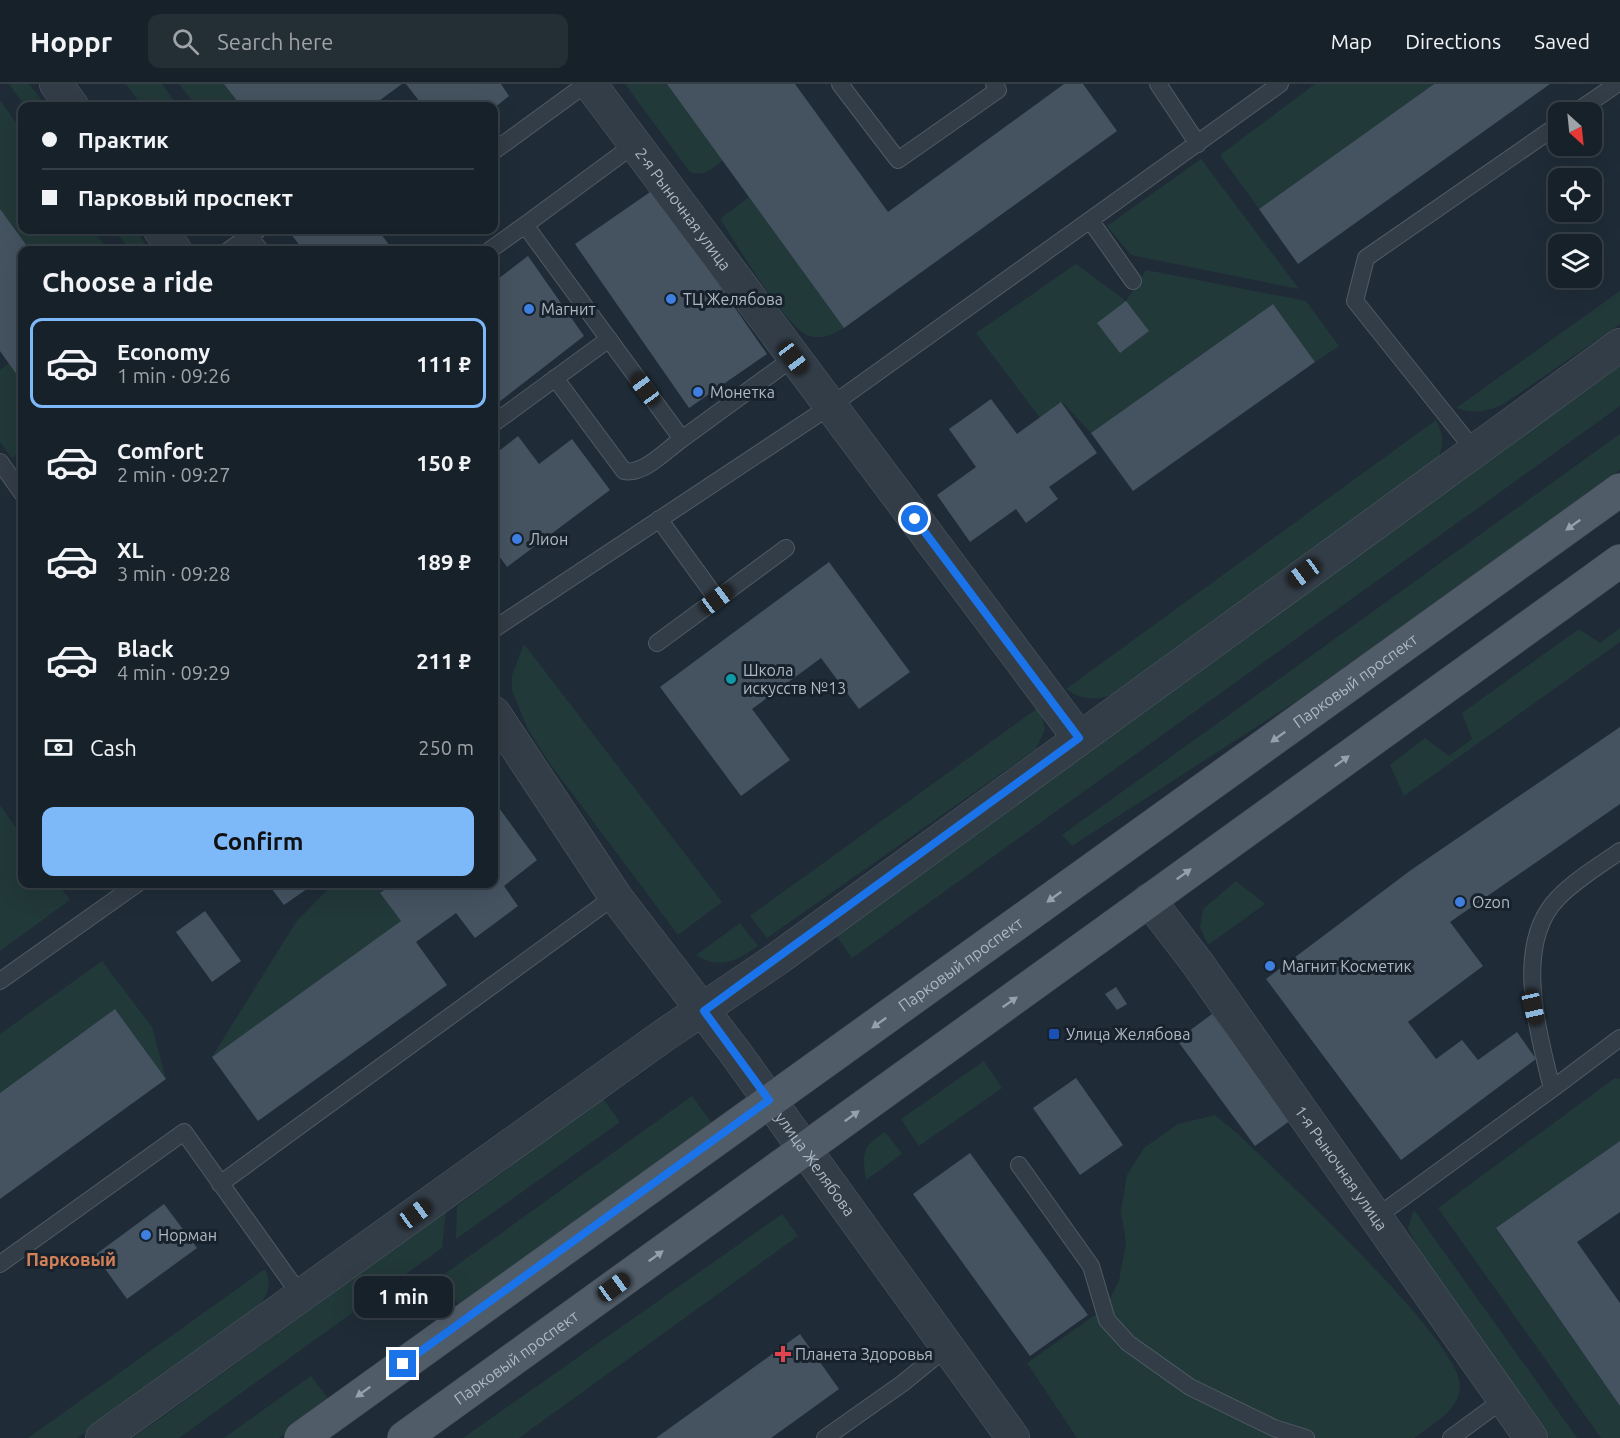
<!DOCTYPE html>
<meta charset="utf-8">
<style>
:root{--surface:#172129;--page:#242e35;--text:#f1f3f6;--muted:#9ea3a8;--line:#363e46;--accent:#7db9f9}
body{margin:0;font-family:Ubuntu,sans-serif;background:var(--page);color:var(--text);height:100vh;display:flex;flex-direction:column;font-size:22px;white-space:nowrap}
*{box-sizing:border-box;margin:0}
p{font-size:20px;color:var(--muted)}
.icon{flex:none;width:33px;height:33px;fill:none;stroke:currentColor;stroke-width:2;stroke-linecap:round;stroke-linejoin:round}
.map{position:relative;flex:1;overflow:hidden}
.side{position:absolute;left:18px;top:162px;width:480px;height:642px;display:flex;flex-direction:column;background:var(--surface);border-radius:12px;box-shadow:0 6px 24px #0002,0 0 0 2px var(--line)}
.side>*{flex:none}
.guide{position:absolute;left:18px;top:18px;width:480px;height:132px;border-radius:12px;box-shadow:0 6px 24px #0002,0 0 0 2px var(--line);display:grid;align-content:center;height:132px;padding:0 24px;background:var(--surface)}
.needle{width:39px;rotate:153deg}
.buttons{position:absolute;left:1548px;top:18px;display:grid;gap:12px}
.buttons a{display:grid;place-items:center;width:54px;height:54px;border-radius:12px;background:var(--surface);box-shadow:0 6px 24px #0002,0 0 0 2px var(--line);font-size:30px}
.end{position:absolute;width:27px;height:27px;margin:-14px;border:8px solid #1a73e8;background:#fff;box-shadow:0 0 0 3px #fff}
.from{border-radius:50%}
.bubble{position:absolute;height:42px;border-radius:12px;background:var(--surface);box-shadow:0 6px 24px #0002,0 0 0 2px var(--line);font-size:20px;font-weight:700;line-height:42px;text-align:center}
.car{position:absolute;width:18px;height:36px;margin:-18px -9px;border-radius:8px;box-shadow:0 0 4px 2px #0007;background:linear-gradient(#222 24%,#8ab4d8 0 40%,#222 0 76%,#8ab4d8 0 86%,#222 0)}
.guide b{display:flex;align-items:center;gap:21px;height:57px;font-size:22px}
.guide b+b{border-top:2px solid var(--line)}
.guide i{width:15px;height:15px;background:var(--text)}
ul{padding:0;list-style:none}
li{display:flex;align-items:center;gap:18px;height:90px;margin:0 12px 9px;padding:0 12px;border:3px solid transparent;border-radius:12px}
li div{flex:1}
li b{display:block;font-size:22px}
li em{font-style:normal;font-weight:700}
li.active{border-color:var(--accent)}
li>.icon{width:54px;height:54px;stroke-width:1.5}
h2{padding:0 24px;font-size:27px;line-height:72px}
.pay{display:flex;align-items:center;gap:15px;height:66px;padding:0 24px;font-size:22px}
.pay p{margin-inline-start:auto}
.button{display:flex;gap:12px;margin-top:auto;padding:12px 24px}
.button a{flex:1;height:69px;border-radius:12px;background:var(--accent);color:#111;font-size:24px;font-weight:700;line-height:69px;text-align:center}
header{display:flex;align-items:center;gap:36px;box-sizing:border-box;height:84px;padding:0 30px;background:var(--surface);border-bottom:2px solid var(--line)}
header strong{font-size:28px}
nav{display:flex;gap:33px;margin-inline-start:auto;font-size:21px}
.search{width:420px;height:54px;background:var(--page);display:flex;align-items:center;gap:15px;box-sizing:border-box;padding:0 21px;border-radius:12px;color:var(--muted);font-size:22px}
.map>svg:first-child{display:block}
.green{fill:#223939}
.building{fill:#455361}
.lines{fill:none;stroke-linecap:round;stroke-linejoin:round}
.service-casing{stroke:#505b65;stroke-width:18}
.minor-casing{stroke:#505b65;stroke-width:34}
.tertiary-casing{stroke:#505b65;stroke-width:34}
.primary-casing{stroke:#3c4651;stroke-width:34}
.service{stroke:#333d47;stroke-width:16}
.minor{stroke:#333d47;stroke-width:33}
.tertiary{stroke:#333d47;stroke-width:33}
.primary{stroke:#505c68;stroke-width:33}
.oneway{fill:#96a1ad}
.route{stroke:#1a73e8;stroke-width:8}
.shop-dot{fill:#3f7fe0;stroke:#18222c;stroke-width:2}
.culture-dot{fill:#0f9aa8;stroke:#18222c;stroke-width:2}
.transit-dot{fill:#1a4fb4;stroke:#18222c;stroke-width:2}
.health-dot{fill:#e0444e;stroke:#18222c;stroke-width:2}
.labels{text-anchor:middle;dominant-baseline:central;stroke-width:6;stroke-linejoin:round;paint-order:stroke}
.street-label{font-size:16px;fill:#adb8c4;stroke:#18222c}
.poi-label{font-size:16px;fill:#adb8c4;stroke:#18222c;text-anchor:start}
.neighbourhood-label{font-size:18px;font-weight:bold;fill:#d48158;stroke:#18222c}
</style>
<header>
<strong>Hoppr</strong>
<div class="search"><svg class="icon" aria-label="search" viewBox="0 0 24 24"><circle cx="10" cy="10" r="6"/><path d="M15 15l6 6"/></svg>Search here</div>
<nav><a>Map</a><a>Directions</a><a>Saved</a></nav>
</header>
<div class="map">
<svg width="1620" height="1354" viewBox="0 0 1620 1354">
<rect width="100%" height="100%" fill="#1f2c37"/>
<path class="green" d="M 9,0 L 29,0 L 46,22 L 25,22 Z
M 126,0 L 162,0 L 178,22 L 142,22 Z
M 179,0 L 224,0 L 241,22 L 196,22 Z
M 625,0 L 667,0 L 723,76 C 712,85 704,93 690,88 Z
M 1315,0 L 1434,0 L 1259,125 L 1220,71 Z
M 0,16 L 22,47 L 22,146 L 93,146 L 108,166 L 30,166 L 0,125 Z
M 1201,75 L 1299,205 L 1131,171 L 1107,142 Z
M 749,113 L 844,244 C 834,250 822,256 809,252 C 785,243 737,160 720,135 Z
M 114,146 L 135,146 L 150,166 L 130,166 Z
M 1076,180 L 1126,217 L 1146,186 L 1306,217 L 1339,262 L 1315,278 L 1273,220 L 1091,349 L 1062,318 L 1040,334 L 976,249 Z
M 1620,207 L 1620,240 L 1502,321 C 1484,328 1474,330 1456,324 Z
M 9,279 L 22,298 L 22,367 L 12,374 L 0,358 L 0,286 Z
M 1620,282 L 1620,322 L 852,874 L 833,847 Z
M 1436,336 C 1443,349 1444,360 1439,373 L 1119,608 C 1099,616 1084,618 1066,605 Z
M 1620,350 L 1620,386 L 1301,614 L 1072,762 L 1062,751 Z
M 1620,544 L 1620,558 L 1404,712 L 1390,681 L 1425,654 L 1449,672 L 1472,655 L 1462,629 L 1579,545 L 1600,559 Z
M 524,560 L 722,818 L 678,851 L 548,677 L 528,645 L 512,607 L 512,591 Z
M 1039,623 L 1045,645 L 1036,665 L 767,854 L 750,832 Z
M 0,721 L 22,752 L 22,800 L 58,800 L 70,816 L 0,867 Z
M 1236,797 L 1265,820 L 1208,861 L 1200,843 L 1203,825 Z
M 333,800 L 393,800 L 380,809 L 401,837 L 212,973 L 296,838 Z
M 740,839 L 758,862 C 736,877 720,886 696,871 Z
M 102,877 L 152,943 L 166,995 L 115,925 L 0,1009 L 0,950 Z
M 984,977 L 1002,1004 L 919,1062 L 901,1035 Z
M 1615,994 L 1620,995 L 1620,1057 L 1496,1145 L 1620,1322 L 1620,1354 L 1601,1354 L 1438,1124 Z
M 692,1012 L 713,1041 L 460,1223 L 439,1194 Z
M 603,1015 L 620,1038 L 456,1155 L 457,1122 Z
M 1215,1031 L 1239,1051 C 1279,1090 1461,1257 1460,1302 C 1460,1326 1431,1341 1414,1354 L 1077,1354 L 1027,1279 L 1105,1224 L 1119,1197 L 1126,1159 L 1121,1127 L 1127,1091 L 1144,1064 L 1178,1040 Z
M 885,1048 L 902,1070 L 866,1096 C 862,1068 862,1063 885,1048 Z
M 1414,1126 L 1577,1354 L 1550,1354 L 1426,1182 L 1408,1144 Z
M 446,1128 L 442,1164 L 179,1354 L 133,1354 Z
M 782,1130 L 798,1152 L 519,1354 L 463,1354 Z
M 265,1185 C 273,1203 266,1215 253,1228 L 77,1354 L 28,1354 Z
M 311,1292 L 330,1317 L 279,1354 L 224,1354 Z"/>
<path class="building" d="M 224,0 L 402,0 L 372,22 L 241,22 Z
M 406,0 L 501,0 L 509,12 L 494,24 L 423,22 Z
M 667,0 L 795,0 L 888,128 L 1064,0 L 1083,0 L 1117,47 L 844,244 Z
M 1434,0 L 1550,0 L 1298,180 L 1259,125 Z
M 653,106 L 767,270 L 689,324 L 575,160 Z
M 0,125 L 30,166 L 22,166 L 22,298 L 0,267 Z
M 288,146 L 378,146 L 393,166 L 303,166 Z
M 528,172 L 584,252 L 494,322 L 494,198 Z
M 1126,217 L 1149,247 L 1120,269 L 1097,239 Z
M 1273,220 L 1315,278 L 1133,407 L 1091,349 Z
M 991,315 L 1017,350 L 1061,318 L 1097,369 L 1049,403 L 1058,415 L 1026,439 L 1016,425 L 970,458 L 937,411 L 976,383 L 949,345 Z
M 518,352 L 539,380 L 572,355 L 610,406 L 507,483 L 494,465 L 494,371 Z
M 829,478 L 910,588 L 859,625 L 821,574 L 752,625 L 790,676 L 741,712 L 660,603 Z
M 1620,643 L 1620,720 L 1450,838 L 1483,882 L 1408,938 L 1436,975 L 1462,956 L 1478,976 L 1517,948 L 1536,975 L 1401,1076 L 1266,895 L 1411,786 Z
M 494,717 L 537,776 L 504,802 L 518,822 L 475,854 L 456,829 L 416,858 L 447,901 L 258,1037 L 212,973 L 401,837 L 380,809 L 393,800 L 494,800 Z
M 268,800 L 314,800 L 284,821 Z
M 205,827 L 241,877 L 212,898 L 176,848 Z
M 1116,903 L 1127,920 L 1117,926 L 1105,910 Z
M 115,925 L 166,995 L 0,1115 L 0,1009 Z
M 1212,930 L 1291,1036 L 1255,1062 L 1177,956 Z
M 1076,994 L 1123,1061 L 1080,1091 L 1033,1024 Z
M 1620,1057 L 1620,1128 L 1577,1158 L 1620,1219 L 1620,1322 L 1496,1144 Z
M 970,1069 L 1088,1231 L 1030,1272 L 913,1110 Z
M 164,1120 L 197,1164 L 127,1215 L 95,1171 Z
M 800,1250 L 839,1305 L 792,1339 L 771,1354 L 656,1354 Z"/>
<g class="lines">
<defs>
<path id="service" d="M 840,0 L 898,76 L 998,6 L 994,0
M 1158,0 L 1198,60
M 1576,28 L 1617,0
M 635,60 L 525,141 L 682,355 L 793,274
M 494,67 L 586,0
M 1090,136 L 1133,197
M 249,152 L 260,166
M 229,166 L 258,146
M 490,166 L 525,141
M 555,294 L 624,387 C 644,391 666,366 682,355
M 494,339 L 609,255
M 1474,366 L 1355,217 L 1366,174 L 1558,41
M 0,378 L 22,409
M 717,515 L 786,464
M 494,545 L 829,323 L 1280,0
M 657,559 L 717,515 L 659,435
M 0,897 L 137,800
M 1552,1005 L 1620,954
M 1019,1081 L 1091,1182 L 1107,1236 L 1128,1259 L 1190,1303 L 1274,1344 L 1306,1354
M 220,1100 L 615,812
M 1375,1134 L 1552,1005 C 1539,950 1512,861 1558,814 C 1575,796 1599,782 1620,767
M 0,1180 L 184,1048 L 301,1212
M 825,1354 L 903,1299 L 947,1263
M 1451,1354 L 1504,1315"/>
<g id="minor">
<path id="s1" d="M 590,0 L 1079,654"/>
<path id="s2" d="M 1149,816 L 1198,880 L 1531,1354"/>
<path d="M 102,1354 L 663,952 L 777,875 L 1620,261"/>
</g>
<g id="tertiary">
<path d="M 56,0 L 72,22"/>
<path d="M 160,146 L 175,166"/>
<path id="s3" d="M 494,629 L 615,812 L 734,967 L 1013,1354"/>
</g>
<g id="primary">
<path id="s4" d="M 301,1354 L 1620,406"/>
<path id="s5" d="M 404,1354 L 1620,477"/>
</g>
</defs>
<use href="#service" class="service-casing"/>
<use href="#minor" class="minor-casing"/>
<use href="#tertiary" class="tertiary-casing"/>
<use href="#primary" class="primary-casing"/>
<use href="#service" class="service"/>
<use href="#minor" class="minor"/>
<use href="#tertiary" class="tertiary"/>
<use href="#primary" class="primary"/>
</g>
<defs><path id="oneway-solid" d="M-6-.8H1V-3.2L6.5 0L1 3.2V.8H-6Z" transform="scale(1.5)"/></defs>
<g class="oneway">
<use href="#oneway-solid" transform="translate(1573 441) rotate(144)"/>
<use href="#oneway-solid" transform="translate(1278 653) rotate(144)"/>
<use href="#oneway-solid" transform="translate(1342 677) rotate(-36)"/>
<use href="#oneway-solid" transform="translate(1184 790) rotate(-36)"/>
<use href="#oneway-solid" transform="translate(1054 813) rotate(144)"/>
<use href="#oneway-solid" transform="translate(1010 918) rotate(-35)"/>
<use href="#oneway-solid" transform="translate(879 939) rotate(144)"/>
<use href="#oneway-solid" transform="translate(852 1032) rotate(-36)"/>
<use href="#oneway-solid" transform="translate(656 1172) rotate(-36)"/>
<use href="#oneway-solid" transform="translate(363 1308) rotate(144)"/>
</g>
<g class="lines">
<path class="route" d="M 403,1280 L 769,1016 L 704,927 L 1079,654 L 915,435"/>
</g>
<g class="shop-dot">
<circle cx="671" cy="215" r="6"/>
<circle cx="529" cy="225" r="6"/>
<circle cx="698" cy="308" r="6"/>
<circle cx="517" cy="455" r="6"/>
<circle cx="1460" cy="818" r="6"/>
<circle cx="1270" cy="882" r="6"/>
<circle cx="146" cy="1151" r="6"/>
</g>
<circle class="culture-dot" cx="731" cy="595" r="6"/>
<rect class="transit-dot" x="1048" y="944" width="12" height="12" rx="3"/>
<path class="health-dot" d="M780 1261h6v6h6v6h-6v6h-6v-6h-6v-6h6z"/>
<g class="labels">
<g class="street-label">
<text stroke="none"><textPath href="#s1" startOffset="156">2-я Рыночная улица</textPath></text>
<text stroke="none"><textPath href="#s4" startOffset="1298">Парковый проспект</textPath></text>
<text stroke="none"><textPath href="#s4" startOffset="812">Парковый проспект</textPath></text>
<text stroke="none"><textPath href="#s3" startOffset="554">улица Желябова</textPath></text>
<text stroke="none"><textPath href="#s2" startOffset="330">1-я Рыночная улица</textPath></text>
<text stroke="none"><textPath href="#s5" startOffset="138">Парковый проспект</textPath></text>
</g>
<g class="poi-label">
<text x="683" y="215">ТЦ Желябова</text>
<text x="541" y="225">Магнит</text>
<text x="710" y="308">Монетка</text>
<text x="529" y="455">Лион</text>
<text x="743" y="586">Школа<tspan x="743" dy="18">искусств №13</tspan></text>
<text x="1472" y="818">Ozon</text>
<text x="1282" y="882">Магнит Косметик</text>
<text x="1066" y="950">Улица Желябова</text>
<text x="158" y="1151">Норман</text>
<text x="795" y="1270">Планета Здоровья</text>
</g>
<g class="neighbourhood-label">
<text x="71" y="1175">Парковый</text>
</g>
</g>
</svg>
<div class="buttons">
<a><svg class="needle" viewBox="-14 -14 28 28"><path d="M0-13l5 13h-10z" fill="#e53935"/><path d="M0 13l5-13h-10z" fill="#9ea3a8"/></svg></a>
<a><svg class="icon" aria-label="locate" viewBox="0 0 24 24"><circle cx="12" cy="12" r="6"/><path d="M12 2v4M12 18v4M2 12h4M18 12h4"/></svg></a>
<a><svg class="icon" aria-label="layers" viewBox="0 0 24 24"><path d="M12 4l9 5-9 5-9-5zM3 14l9 5 9-5"/></svg></a>
</div>
<i class="end from" style="left:915px;top:435px"></i>
<i class="end" style="left:403px;top:1280px"></i>
<div class="bubble" style="left:354px;top:1192px;width:99px">1 min</div>
<i class="car" style="left:793px;top:274px;rotate:143deg"></i>
<i class="car" style="left:645px;top:305px;rotate:324deg"></i>
<i class="car" style="left:1304px;top:489px;rotate:234deg"></i>
<i class="car" style="left:717px;top:515px;rotate:53deg"></i>
<i class="car" style="left:1533px;top:923px;rotate:167deg"></i>
<i class="car" style="left:415px;top:1130px;rotate:54deg"></i>
<i class="car" style="left:614px;top:1203px;rotate:54deg"></i>
<div class="guide">
<b><i class="from"></i>Практик</b>
<b><i></i>Парковый проспект</b>
</div>
<section class="side">
<h2>Choose a ride</h2>
<ul>
<li class="active"><svg class="icon" aria-label="car" viewBox="0 0 24 24"><path d="M5 17H2v-5l4-1 3-4h7l3 4 3 1v5h-3M9 17h6M6 11h13"/><circle cx="7" cy="17" r="2"/><circle cx="17" cy="17" r="2"/></svg><div><b>Economy</b><p>1 min · 09:26</p></div><em>111 ₽</em></li>
<li><svg class="icon" aria-label="car" viewBox="0 0 24 24"><path d="M5 17H2v-5l4-1 3-4h7l3 4 3 1v5h-3M9 17h6M6 11h13"/><circle cx="7" cy="17" r="2"/><circle cx="17" cy="17" r="2"/></svg><div><b>Comfort</b><p>2 min · 09:27</p></div><em>150 ₽</em></li>
<li><svg class="icon" aria-label="car" viewBox="0 0 24 24"><path d="M5 17H2v-5l4-1 3-4h7l3 4 3 1v5h-3M9 17h6M6 11h13"/><circle cx="7" cy="17" r="2"/><circle cx="17" cy="17" r="2"/></svg><div><b>XL</b><p>3 min · 09:28</p></div><em>189 ₽</em></li>
<li><svg class="icon" aria-label="car" viewBox="0 0 24 24"><path d="M5 17H2v-5l4-1 3-4h7l3 4 3 1v5h-3M9 17h6M6 11h13"/><circle cx="7" cy="17" r="2"/><circle cx="17" cy="17" r="2"/></svg><div><b>Black</b><p>4 min · 09:29</p></div><em>211 ₽</em></li>
</ul>
<div class="pay"><svg class="icon" aria-label="cash" viewBox="0 0 24 24"><path d="M3 7h18v10H3z"/><circle cx="12" cy="12" r="2"/></svg>Cash<p>250 m</p></div>
<div class="button"><a>Confirm</a></div>
</section>
</div>
